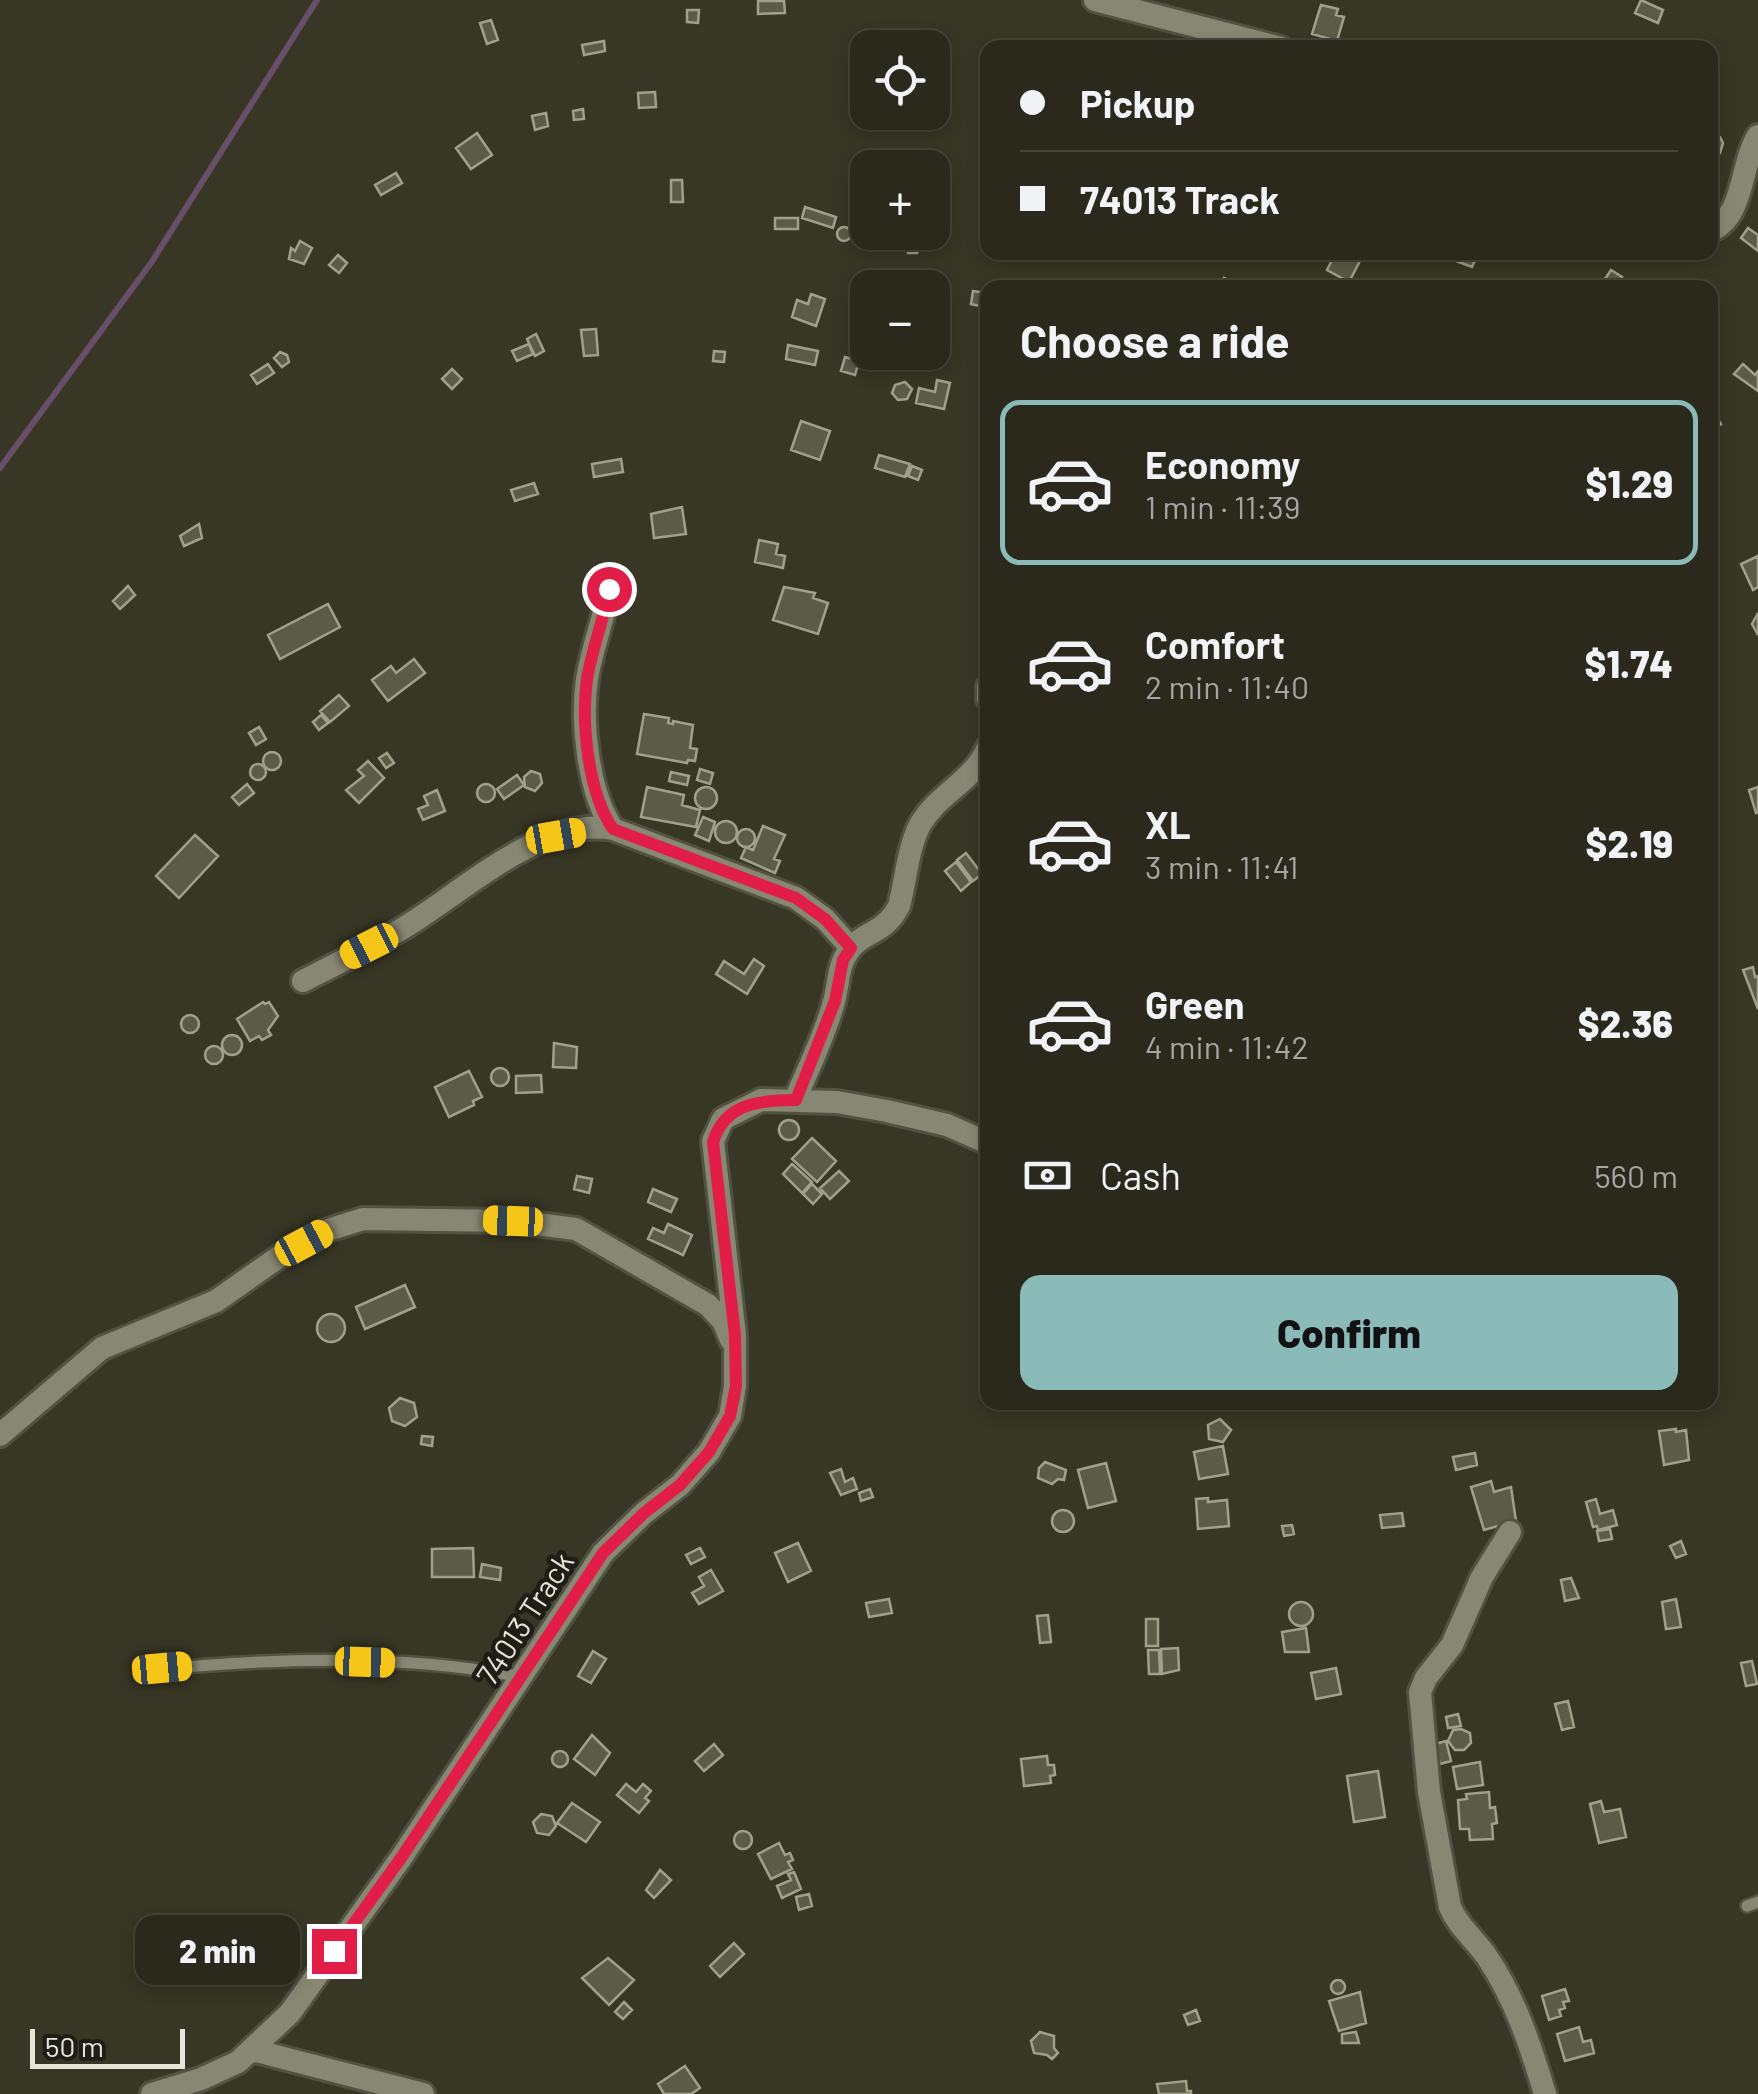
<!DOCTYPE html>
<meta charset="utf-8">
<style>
:root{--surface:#2a291c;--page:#363529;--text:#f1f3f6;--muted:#a5a6a3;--line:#46453b;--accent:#8bbbb9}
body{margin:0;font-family:Barlow,sans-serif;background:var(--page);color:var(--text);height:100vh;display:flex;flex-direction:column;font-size:38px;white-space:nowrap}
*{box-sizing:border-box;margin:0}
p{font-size:32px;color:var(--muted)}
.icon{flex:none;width:55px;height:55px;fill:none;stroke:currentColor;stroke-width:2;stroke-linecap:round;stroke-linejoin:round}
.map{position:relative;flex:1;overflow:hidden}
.drawer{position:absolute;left:980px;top:280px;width:738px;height:1130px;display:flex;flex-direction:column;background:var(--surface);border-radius:20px;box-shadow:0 5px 15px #0003,0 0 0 2px var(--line)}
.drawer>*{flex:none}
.guide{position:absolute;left:980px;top:40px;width:738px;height:220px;border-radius:20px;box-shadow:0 5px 15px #0003,0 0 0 2px var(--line);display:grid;align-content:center;height:220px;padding:0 40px;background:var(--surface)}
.tools{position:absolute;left:850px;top:30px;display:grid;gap:20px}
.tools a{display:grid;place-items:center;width:100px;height:100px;border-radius:20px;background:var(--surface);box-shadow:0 5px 15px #0003,0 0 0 2px var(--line);font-size:50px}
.scale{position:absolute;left:30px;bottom:25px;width:155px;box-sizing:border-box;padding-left:10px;border:5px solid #e5e5da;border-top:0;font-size:28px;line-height:35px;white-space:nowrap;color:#e5e5da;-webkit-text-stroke:8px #1e1e16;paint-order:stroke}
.end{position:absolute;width:45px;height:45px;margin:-22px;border:12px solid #e11d48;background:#fff;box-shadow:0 0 0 5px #fff}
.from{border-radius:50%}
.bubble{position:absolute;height:70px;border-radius:20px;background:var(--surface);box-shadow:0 5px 15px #0003,0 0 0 2px var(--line);font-size:32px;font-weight:800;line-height:70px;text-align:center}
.car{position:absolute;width:30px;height:60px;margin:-30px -15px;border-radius:12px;box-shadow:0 0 8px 2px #0007;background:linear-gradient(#f5c518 24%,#345 0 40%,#f5c518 0 76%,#345 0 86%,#f5c518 0)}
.guide b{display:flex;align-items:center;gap:35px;height:95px;font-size:38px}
.guide b+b{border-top:2px solid var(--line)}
.guide i{width:25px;height:25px;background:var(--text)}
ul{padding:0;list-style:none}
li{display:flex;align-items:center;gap:30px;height:165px;margin:0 20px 15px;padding:0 20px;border:5px solid transparent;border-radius:20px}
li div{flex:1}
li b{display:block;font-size:38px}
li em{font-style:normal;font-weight:800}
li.selected{border-color:var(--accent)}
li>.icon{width:90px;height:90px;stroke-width:1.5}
h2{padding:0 40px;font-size:45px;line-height:120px}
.pay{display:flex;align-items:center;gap:25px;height:110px;padding:0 40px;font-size:38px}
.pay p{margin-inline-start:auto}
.primary-button{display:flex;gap:20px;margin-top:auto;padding:20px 40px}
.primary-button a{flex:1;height:115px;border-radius:20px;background:var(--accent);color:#111;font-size:40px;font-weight:800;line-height:115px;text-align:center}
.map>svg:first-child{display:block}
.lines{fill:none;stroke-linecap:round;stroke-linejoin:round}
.stream{stroke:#684e69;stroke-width:6}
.building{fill:#5c5b48;stroke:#a1a08b;stroke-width:2.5}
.service-casing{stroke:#525243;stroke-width:16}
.minor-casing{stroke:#525243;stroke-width:28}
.service{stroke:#888773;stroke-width:11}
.minor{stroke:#888773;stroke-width:22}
.route{stroke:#e11d48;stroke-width:12}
.labels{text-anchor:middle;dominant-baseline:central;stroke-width:9;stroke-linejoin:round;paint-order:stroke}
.street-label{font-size:30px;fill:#e5e5da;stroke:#1e1e16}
</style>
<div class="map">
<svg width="1758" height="2094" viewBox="0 0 1758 2094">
<rect width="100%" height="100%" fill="#383725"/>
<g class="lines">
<path class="stream" d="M 0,468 L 151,263 L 317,0"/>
</g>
<path class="building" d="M 1641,0 L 1663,10 L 1658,23 L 1635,13 Z
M 758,1 L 784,1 L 785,13 L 758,14 Z
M 1321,5 L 1338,9 L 1336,15 L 1344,17 L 1337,41 L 1312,34 Z
M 687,10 L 699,10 L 698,23 L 687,22 Z
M 491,20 L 498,40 L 487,44 L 480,23 Z
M 604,41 L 605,51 L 584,55 L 582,45 Z
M 655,92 L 656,107 L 639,108 L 638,93 Z
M 583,109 L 584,119 L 574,120 L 573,111 Z
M 546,113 L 548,126 L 535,130 L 532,116 Z
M 477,133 L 492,155 L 471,169 L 456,148 Z
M 1710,134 L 1720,137 L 1723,143 L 1720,153 L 1713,155 L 1710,155 Z
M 856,160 L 866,163 L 864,173 L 854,171 Z
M 396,173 L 402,183 L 381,195 L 375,185 Z
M 671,180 L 682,180 L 683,202 L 671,202 Z
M 805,207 L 836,217 L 833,228 L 802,218 Z
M 775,218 L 798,218 L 798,229 L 775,229 Z
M 868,225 L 868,232 L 885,232 L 881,245 L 863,240 Z
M837 234a7 7 0 1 1 14 0a7 7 0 1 1-14 0Z
M 1748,228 L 1758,235 L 1758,251 L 1741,238 Z
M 908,240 L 918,240 L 917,253 L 908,253 Z
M 300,241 L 312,248 L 304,264 L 289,259 L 291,248 L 295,251 Z
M 1336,252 L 1350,252 L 1361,259 L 1349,282 L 1327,270 Z
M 1459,253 L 1476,258 L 1472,267 L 1456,261 Z
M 338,255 L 347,263 L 339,273 L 329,265 Z
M 1611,270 L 1622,277 L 1615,288 L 1599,288 Z
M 1224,278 L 1245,288 L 1221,288 Z
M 973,291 L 987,293 L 984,307 L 971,304 Z
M 811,294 L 825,299 L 816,326 L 792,317 L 797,300 L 808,304 Z
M 596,329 L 598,355 L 584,356 L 581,330 Z
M 536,334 L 544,351 L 535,356 L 527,339 Z
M 529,344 L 533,354 L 517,361 L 512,351 Z
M 788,345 L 818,351 L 815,365 L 786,359 Z
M 714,351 L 725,352 L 724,362 L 713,361 Z
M 280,352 L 287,355 L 289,362 L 282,367 L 274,358 Z
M 845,357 L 859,361 L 855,375 L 841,371 Z
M 268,364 L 274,373 L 257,384 L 251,375 Z
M 1743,364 L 1755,375 L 1758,371 L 1758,391 L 1734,374 Z
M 452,369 L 462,379 L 452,389 L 442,379 Z
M 937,380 L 950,383 L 944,409 L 916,403 L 919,388 L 935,392 Z
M 905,382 L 912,389 L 907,399 L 898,400 L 892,393 L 895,385 Z
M 1714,413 L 1721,424 L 1710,431 L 1710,416 Z
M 801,421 L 830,431 L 820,460 L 791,450 Z
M 879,455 L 910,464 L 905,477 L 875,468 Z
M 621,459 L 623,472 L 594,477 L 592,464 Z
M 912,466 L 922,470 L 918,480 L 908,476 Z
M 534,483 L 538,494 L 515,501 L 511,490 Z
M 682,507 L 686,534 L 654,538 L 651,514 Z
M 199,524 L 202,538 L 184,546 L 180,536 Z
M 759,540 L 778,544 L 776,554 L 785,556 L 783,568 L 755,562 Z
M 1758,556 L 1758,587 L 1753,590 L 1741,564 Z
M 128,586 L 135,595 L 120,609 L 113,601 Z
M 784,587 L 815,593 L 813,598 L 828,603 L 818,634 L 773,620 Z
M 328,604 L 340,627 L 280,659 L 268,635 Z
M 1758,613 L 1758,635 L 1752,624 Z
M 414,659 L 425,673 L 388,701 L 372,680 L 391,666 L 396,673 Z
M 339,695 L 349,706 L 330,722 L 320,711 Z
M 644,714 L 669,718 L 668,723 L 673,724 L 673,721 L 693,725 L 690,748 L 697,749 L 695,761 L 688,760 L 687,763 L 637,754 Z
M 321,715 L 328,723 L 319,730 L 313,722 Z
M 259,727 L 266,739 L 256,745 L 249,733 Z
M263 761a9 9 0 1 1 18 0a9 9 0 1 1-18 0Z
M 387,753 L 394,763 L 386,768 L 379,758 Z
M 368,761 L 384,778 L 359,803 L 346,790 L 364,776 L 358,770 Z
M250 772a8 8 0 1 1 16 0a8 8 0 1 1-16 0Z
M 700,769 L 713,773 L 710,784 L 697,780 Z
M 531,771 L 540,774 L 542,783 L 535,791 L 525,787 L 524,777 Z
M 671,772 L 689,776 L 687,785 L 669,781 Z
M 517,775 L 524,785 L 504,799 L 497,789 Z
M477 793a9 9 0 1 1 18 0a9 9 0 1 1-18 0Z
M 247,784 L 254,793 L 239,805 L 232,797 Z
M 647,787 L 684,795 L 682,805 L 700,810 L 696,827 L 641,817 Z
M 1758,787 L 1758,812 L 1756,813 L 1749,790 Z
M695 798a11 11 0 1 1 22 0a11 11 0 1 1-22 0Z
M 437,790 L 445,811 L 423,820 L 418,809 L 428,805 L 424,796 Z
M 703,817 L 715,822 L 709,841 L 695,835 Z
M715 832a11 11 0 1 1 22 0a11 11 0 1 1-22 0Z
M 763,826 L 785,835 L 774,859 L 780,861 L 775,873 L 741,858 L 746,847 L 753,850 Z
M737 838a9 9 0 1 1 18 0a9 9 0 1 1-18 0Z
M 195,835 L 218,856 L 179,898 L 156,876 Z
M 966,853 L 982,874 L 973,881 L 957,860 Z
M 956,862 L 971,882 L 961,891 L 945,871 Z
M 754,959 L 764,966 L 747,994 L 716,974 L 724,961 L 744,974 Z
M 1753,967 L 1755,977 L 1758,976 L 1758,1009 L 1743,970 Z
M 263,1002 L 265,1004 L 269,1002 L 278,1016 L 268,1030 L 271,1035 L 262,1040 L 259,1036 L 250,1041 L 237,1019 Z
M181 1024a9 9 0 1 1 18 0a9 9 0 1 1-18 0Z
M222 1045a10 10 0 1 1 20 0a10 10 0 1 1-20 0Z
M 554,1043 L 577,1047 L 576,1068 L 553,1067 Z
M205 1055a9 9 0 1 1 18 0a9 9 0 1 1-18 0Z
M491 1077a9 9 0 1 1 18 0a9 9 0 1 1-18 0Z
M 469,1071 L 482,1097 L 473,1101 L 474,1105 L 449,1117 L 435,1087 Z
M 541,1075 L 542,1092 L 516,1093 L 516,1076 Z
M779 1130a10 10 0 1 1 20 0a10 10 0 1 1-20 0Z
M 812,1138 L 836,1161 L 817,1182 L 792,1159 Z
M 792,1164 L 812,1182 L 802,1193 L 783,1174 Z
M 839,1171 L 849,1181 L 830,1199 L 820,1188 Z
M 577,1176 L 592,1179 L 589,1193 L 574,1189 Z
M 812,1184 L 822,1194 L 813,1204 L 803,1194 Z
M 653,1189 L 677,1199 L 671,1212 L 648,1202 Z
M 668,1224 L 692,1235 L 683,1255 L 648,1239 L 653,1228 L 664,1233 Z
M 405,1285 L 415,1307 L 365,1329 L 356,1307 Z
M317 1328a14 14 0 1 1 28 0a14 14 0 1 1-28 0Z
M 400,1398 L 414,1403 L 417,1417 L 405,1426 L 392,1421 L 389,1408 Z
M 1220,1419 L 1231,1430 L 1223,1442 L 1209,1439 L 1208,1425 Z
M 1676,1429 L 1676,1432 L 1686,1430 L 1689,1460 L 1664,1465 L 1659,1431 Z
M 422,1436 L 433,1437 L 432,1446 L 421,1444 Z
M 1223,1446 L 1228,1474 L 1199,1479 L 1194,1452 Z
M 1475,1453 L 1477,1465 L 1456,1470 L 1453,1457 Z
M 1045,1462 L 1066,1470 L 1064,1480 L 1058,1479 L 1052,1484 L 1038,1478 L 1039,1468 Z
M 1106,1463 L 1116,1501 L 1088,1508 L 1078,1470 Z
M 841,1469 L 845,1482 L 853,1478 L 857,1489 L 841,1495 L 830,1473 Z
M 1491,1481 L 1494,1492 L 1511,1487 L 1516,1521 L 1484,1530 L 1471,1487 Z
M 870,1489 L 873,1497 L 861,1501 L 859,1493 Z
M 1208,1498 L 1208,1502 L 1227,1500 L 1229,1526 L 1198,1529 L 1196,1499 Z
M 1596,1499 L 1600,1514 L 1613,1510 L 1617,1525 L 1598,1530 L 1597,1526 L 1593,1527 L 1586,1502 Z
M1052 1521a11 11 0 1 1 22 0a11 11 0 1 1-22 0Z
M 1402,1513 L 1404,1526 L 1382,1528 L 1380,1515 Z
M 1292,1525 L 1294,1534 L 1284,1536 L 1282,1526 Z
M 1610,1529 L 1612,1539 L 1599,1541 L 1597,1531 Z
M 1681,1541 L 1686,1554 L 1676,1558 L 1670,1546 Z
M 798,1543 L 811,1571 L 788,1582 L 775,1553 Z
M 473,1548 L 474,1577 L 432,1577 L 432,1549 Z
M 700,1548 L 705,1557 L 691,1564 L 686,1555 Z
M 482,1564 L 501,1568 L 500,1580 L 480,1577 Z
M 711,1570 L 723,1591 L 699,1604 L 692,1593 L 704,1586 L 699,1577 Z
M 1571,1578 L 1579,1598 L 1565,1601 L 1561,1580 Z
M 889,1599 L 892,1613 L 869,1617 L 866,1603 Z
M 1676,1599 L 1681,1627 L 1666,1629 L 1662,1602 Z
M1289 1614a12 12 0 1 1 24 0a12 12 0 1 1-24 0Z
M 1048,1615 L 1051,1642 L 1040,1643 L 1037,1616 Z
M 1146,1619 L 1158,1619 L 1158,1646 L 1146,1646 Z
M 1306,1628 L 1309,1652 L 1285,1652 L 1282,1632 Z
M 1178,1648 L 1179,1670 L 1162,1674 L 1161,1649 Z
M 1148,1650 L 1159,1650 L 1160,1674 L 1149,1674 Z
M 593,1651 L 606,1659 L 591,1683 L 578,1676 Z
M 1752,1661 L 1757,1684 L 1746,1686 L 1741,1663 Z
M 1336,1668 L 1341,1694 L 1316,1699 L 1311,1673 Z
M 1568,1701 L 1574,1727 L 1562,1730 L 1555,1704 Z
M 1458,1714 L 1461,1726 L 1448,1728 L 1446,1717 Z
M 1461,1729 L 1470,1733 L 1471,1743 L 1464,1750 L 1455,1750 L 1448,1741 L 1453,1730 Z
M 592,1735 L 610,1753 L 595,1775 L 574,1759 Z
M 1446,1741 L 1451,1761 L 1440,1764 L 1435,1744 Z
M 714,1744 L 723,1755 L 704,1771 L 695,1761 Z
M552 1759a8 8 0 1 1 16 0a8 8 0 1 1-16 0Z
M 1047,1756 L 1048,1765 L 1054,1765 L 1055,1775 L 1050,1776 L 1051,1783 L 1024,1786 L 1021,1759 Z
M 1480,1762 L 1483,1785 L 1457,1789 L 1453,1767 Z
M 1378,1771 L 1385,1817 L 1354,1822 L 1347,1776 Z
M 626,1784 L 636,1792 L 643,1784 L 651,1791 L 645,1798 L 649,1801 L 639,1813 L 617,1795 Z
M 1489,1792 L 1490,1808 L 1495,1807 L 1497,1823 L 1492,1824 L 1493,1839 L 1470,1840 L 1469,1829 L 1460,1829 L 1458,1800 L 1467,1799 L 1466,1794 Z
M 1601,1801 L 1604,1812 L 1620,1809 L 1626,1837 L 1599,1843 L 1590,1804 Z
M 572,1803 L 600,1822 L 586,1842 L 557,1823 Z
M 541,1814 L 552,1816 L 556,1826 L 549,1835 L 537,1833 L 533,1822 Z
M734 1840a9 9 0 1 1 18 0a9 9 0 1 1-18 0Z
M 779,1843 L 785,1855 L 790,1853 L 793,1860 L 788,1862 L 792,1869 L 771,1879 L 758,1854 Z
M 660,1870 L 671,1880 L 654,1898 L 646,1890 Z
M 794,1872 L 801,1889 L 782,1898 L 777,1886 L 791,1880 L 788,1874 Z
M 809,1894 L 812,1906 L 799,1910 L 796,1897 Z
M 734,1943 L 744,1954 L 720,1977 L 710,1966 Z
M 608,1958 L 634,1980 L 609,2005 L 582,1978 Z
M1331 1987a7 7 0 1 1 14 0a7 7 0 1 1-14 0Z
M 1565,1989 L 1569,2001 L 1563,2002 L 1565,2008 L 1559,2010 L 1561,2016 L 1549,2020 L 1542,1996 Z
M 1360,1992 L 1366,2023 L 1339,2031 L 1329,2001 Z
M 624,2002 L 632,2010 L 623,2019 L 615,2012 Z
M 1196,2010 L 1200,2021 L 1188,2025 L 1184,2015 Z
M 1579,2027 L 1583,2042 L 1591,2040 L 1594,2053 L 1565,2061 L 1557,2034 Z
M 1040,2032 L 1054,2036 L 1054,2048 L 1058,2053 L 1052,2059 L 1047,2055 L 1034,2053 L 1031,2041 Z
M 1356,2032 L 1359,2043 L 1342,2043 L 1342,2034 Z
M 685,2066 L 700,2088 L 691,2094 L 664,2094 L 658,2084 Z
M 1186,2081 L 1187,2091 L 1191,2091 L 1191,2094 L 1159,2094 L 1157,2084 Z"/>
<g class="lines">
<defs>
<path id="service" d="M 1105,1404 L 1106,1402
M 162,1669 C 281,1658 403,1654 521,1677
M 1747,1906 L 1758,1902"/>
<path id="minor" d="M 1095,0 L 1281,48
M 1710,231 C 1745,217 1740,164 1758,136
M 609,589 C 604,619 592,648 587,679 C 581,722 588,793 613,829 L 796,898 L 825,919 L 851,948
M 988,687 L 988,699
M 303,981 C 336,964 369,948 400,930 C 459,896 540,816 613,829
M 795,1100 C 808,1069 824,1037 833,1005 C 839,988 837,967 848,952 C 862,931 884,935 899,906 C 906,880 908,846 921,823 C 939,793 975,780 988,747
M 0,1435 L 102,1348 L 216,1301 L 283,1254 L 325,1231 L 363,1219 L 513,1221 L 576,1229 L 708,1305 L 723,1321 L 731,1340
M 1510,1532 L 1482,1577 L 1452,1645 L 1426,1678 L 1420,1692 L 1429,1792 L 1450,1907 C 1458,1927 1475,1939 1487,1957 C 1515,1998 1531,2047 1545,2094
M 252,2050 L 423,2094
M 152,2094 L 201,2079 L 238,2062 L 290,2013 L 401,1858 L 603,1553 L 644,1513 L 680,1485 L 709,1452 L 730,1416 L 735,1386 L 735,1335 L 713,1141 L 723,1119 L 761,1100 L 837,1102 L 887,1111 L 947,1125 L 988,1143"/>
</defs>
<use href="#service" class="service-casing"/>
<use href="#minor" class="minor-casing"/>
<use href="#service" class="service"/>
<use href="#minor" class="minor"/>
</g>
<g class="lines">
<path class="route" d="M 334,1951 L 401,1858 L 603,1553 L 644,1513 L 680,1485 L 709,1452 L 730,1416 L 736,1386 L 735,1335 L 713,1142 C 725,1103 760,1100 796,1100 L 835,1001 L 843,960 L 851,948 L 825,919 L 796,898 L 613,829 C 588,793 581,723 587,679 C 592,649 604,619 609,589"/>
</g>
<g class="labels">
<g class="street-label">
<text transform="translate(524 1618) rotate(-57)">74013 Track</text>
</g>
</g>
</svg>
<div class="tools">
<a><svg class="icon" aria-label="locate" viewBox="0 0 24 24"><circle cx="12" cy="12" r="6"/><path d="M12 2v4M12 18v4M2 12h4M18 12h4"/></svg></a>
<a>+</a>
<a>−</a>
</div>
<div class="scale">50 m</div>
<i class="end from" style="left:609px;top:589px"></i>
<i class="end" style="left:334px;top:1951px"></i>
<div class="bubble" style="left:135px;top:1915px;width:165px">2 min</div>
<i class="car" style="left:556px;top:836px;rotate:80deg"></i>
<i class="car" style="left:369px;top:946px;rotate:243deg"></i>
<i class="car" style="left:513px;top:1221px;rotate:272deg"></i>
<i class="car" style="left:304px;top:1243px;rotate:62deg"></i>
<i class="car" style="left:365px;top:1662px;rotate:92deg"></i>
<i class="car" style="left:162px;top:1668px;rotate:85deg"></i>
<div class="guide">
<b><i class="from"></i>Pickup</b>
<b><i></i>74013 Track</b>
</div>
<section class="drawer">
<h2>Choose a ride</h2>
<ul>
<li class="selected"><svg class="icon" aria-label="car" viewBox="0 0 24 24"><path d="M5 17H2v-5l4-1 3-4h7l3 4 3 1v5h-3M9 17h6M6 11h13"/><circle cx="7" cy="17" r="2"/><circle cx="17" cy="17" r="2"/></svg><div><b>Economy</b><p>1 min · 11:39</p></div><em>$1.29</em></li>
<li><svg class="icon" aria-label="car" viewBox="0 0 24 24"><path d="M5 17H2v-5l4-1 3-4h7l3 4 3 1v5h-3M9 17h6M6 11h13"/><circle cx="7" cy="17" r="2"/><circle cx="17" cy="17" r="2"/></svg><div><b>Comfort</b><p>2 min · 11:40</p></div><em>$1.74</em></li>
<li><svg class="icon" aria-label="car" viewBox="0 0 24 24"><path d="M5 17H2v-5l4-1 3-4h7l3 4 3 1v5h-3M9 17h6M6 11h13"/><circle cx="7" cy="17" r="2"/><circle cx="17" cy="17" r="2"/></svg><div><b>XL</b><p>3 min · 11:41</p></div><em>$2.19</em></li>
<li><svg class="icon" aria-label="car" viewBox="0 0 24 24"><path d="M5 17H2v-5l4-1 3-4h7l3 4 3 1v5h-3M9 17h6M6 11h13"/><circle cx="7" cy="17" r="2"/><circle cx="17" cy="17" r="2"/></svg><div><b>Green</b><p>4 min · 11:42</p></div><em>$2.36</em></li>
</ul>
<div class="pay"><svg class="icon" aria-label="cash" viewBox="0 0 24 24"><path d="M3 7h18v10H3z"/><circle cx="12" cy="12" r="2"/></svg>Cash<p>560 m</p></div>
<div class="primary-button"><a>Confirm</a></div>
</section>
</div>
